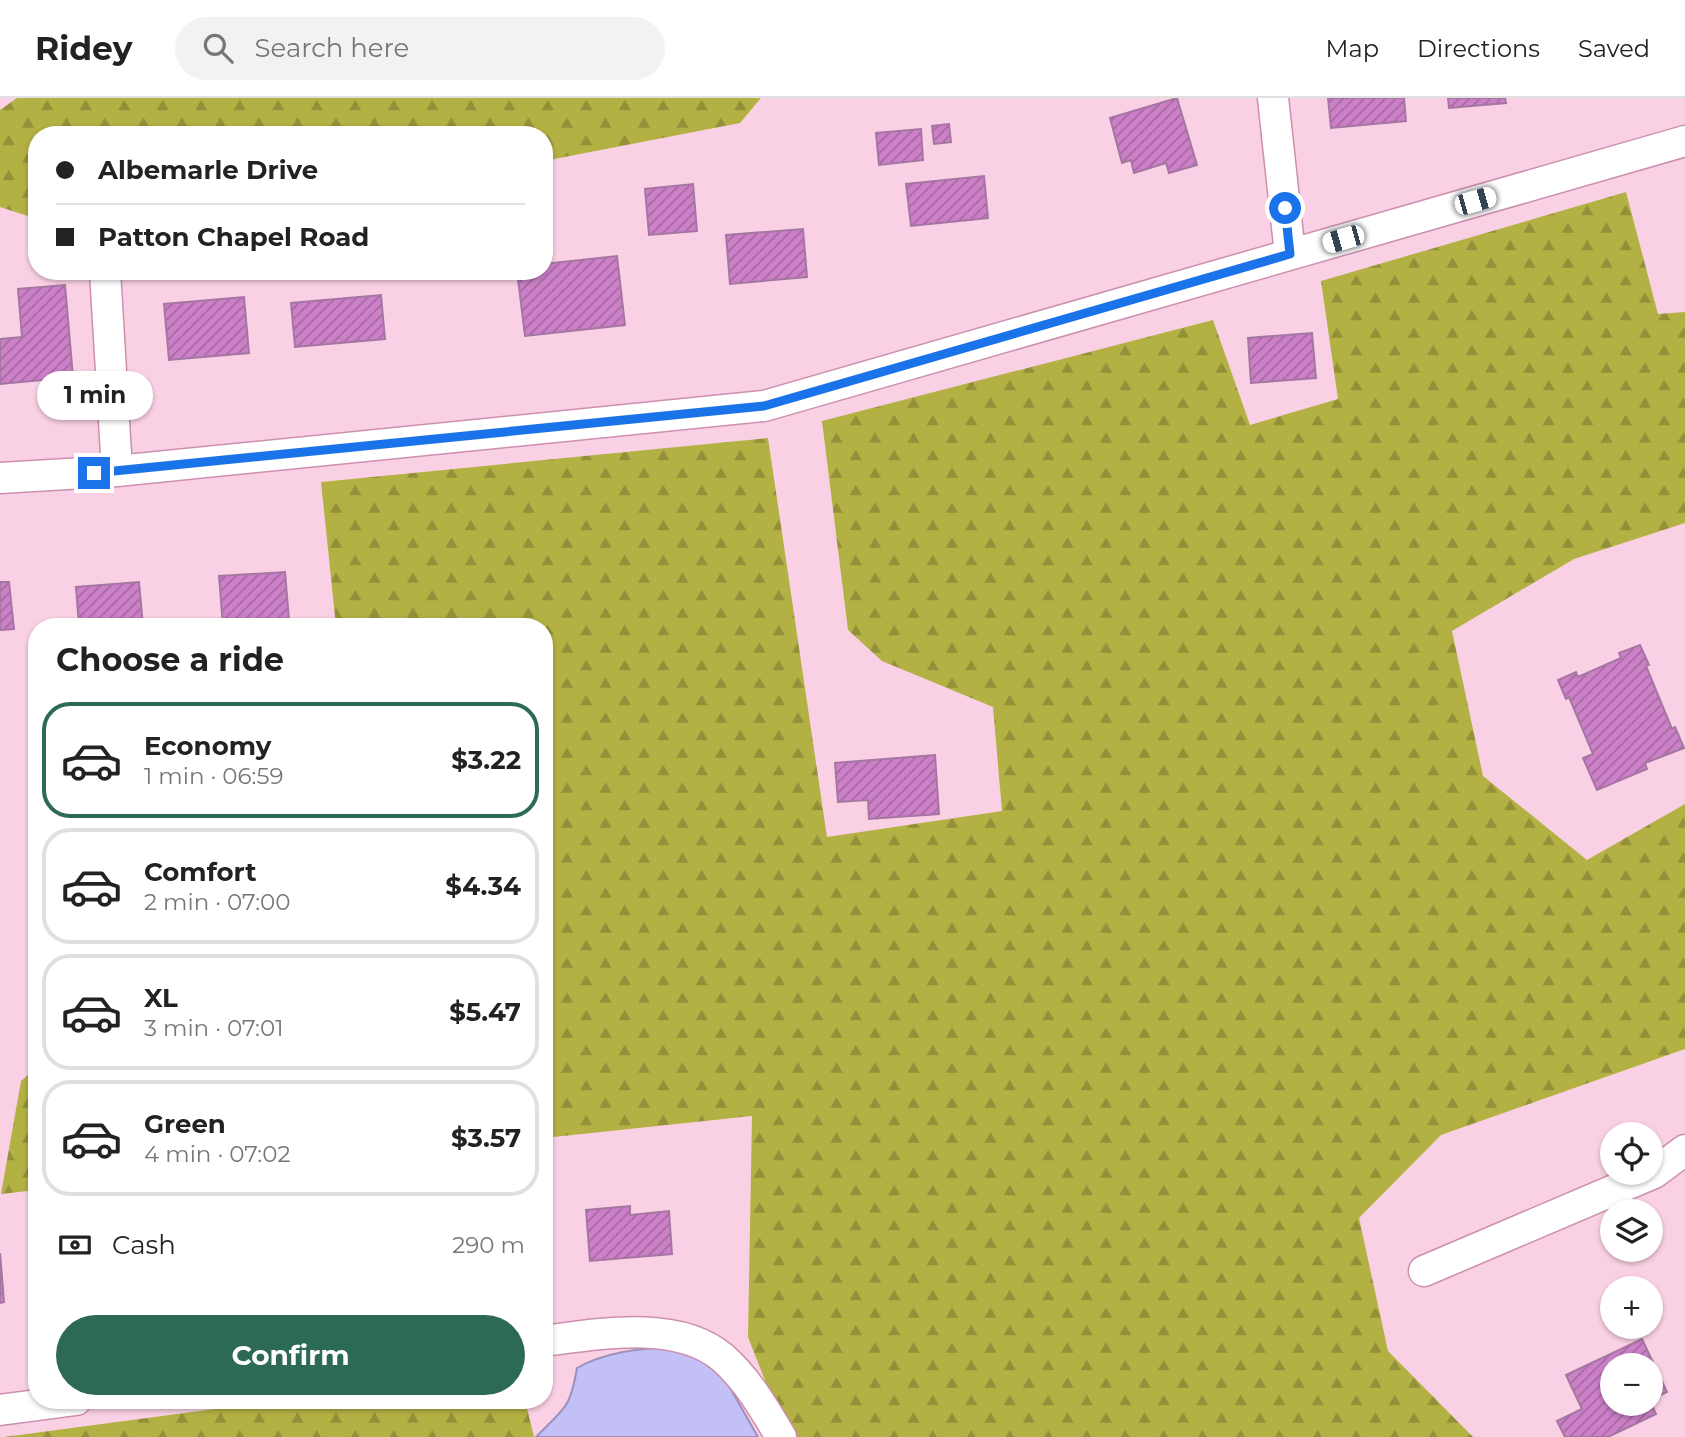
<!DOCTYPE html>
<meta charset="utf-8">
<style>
:root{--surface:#fff;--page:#f2f2f2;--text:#222;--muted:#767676;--line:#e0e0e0;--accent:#2d6a55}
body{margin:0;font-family:Montserrat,sans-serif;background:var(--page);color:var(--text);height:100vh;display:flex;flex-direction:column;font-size:26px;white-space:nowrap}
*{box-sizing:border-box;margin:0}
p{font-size:23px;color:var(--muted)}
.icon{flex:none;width:38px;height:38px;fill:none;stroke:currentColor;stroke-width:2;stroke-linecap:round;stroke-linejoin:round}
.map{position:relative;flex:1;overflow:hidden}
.drawer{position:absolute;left:28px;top:520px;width:525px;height:791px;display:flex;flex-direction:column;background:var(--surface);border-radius:28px;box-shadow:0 2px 5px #0004}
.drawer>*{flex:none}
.guide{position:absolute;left:28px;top:28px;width:525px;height:154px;border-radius:28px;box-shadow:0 2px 5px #0004;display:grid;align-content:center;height:154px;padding:0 28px;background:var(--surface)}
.fabs{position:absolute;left:1600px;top:1024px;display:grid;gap:14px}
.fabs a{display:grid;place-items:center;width:63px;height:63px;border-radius:50%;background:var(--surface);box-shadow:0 2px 5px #0004;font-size:35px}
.end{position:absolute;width:32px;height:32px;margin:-16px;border:9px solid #1a73e8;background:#fff;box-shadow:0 0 0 4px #fff}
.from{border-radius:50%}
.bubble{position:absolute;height:49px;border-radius:24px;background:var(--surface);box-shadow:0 2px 5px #0004;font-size:23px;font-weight:700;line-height:49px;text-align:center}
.car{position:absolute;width:21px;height:42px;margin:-21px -10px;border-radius:9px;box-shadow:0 0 5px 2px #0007;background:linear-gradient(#fff 24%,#345 0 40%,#fff 0 76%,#345 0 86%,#fff 0)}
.guide b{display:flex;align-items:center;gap:24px;height:66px;font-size:26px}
.guide b+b{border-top:2px solid var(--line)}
.guide i{width:18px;height:18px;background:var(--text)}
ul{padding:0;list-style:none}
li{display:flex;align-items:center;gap:21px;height:116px;margin:0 14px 10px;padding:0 14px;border:4px solid var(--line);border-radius:28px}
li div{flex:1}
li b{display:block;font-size:26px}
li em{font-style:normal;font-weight:700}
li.selected{border-color:var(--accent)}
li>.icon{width:63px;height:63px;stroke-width:1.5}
h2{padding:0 28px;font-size:32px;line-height:84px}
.pay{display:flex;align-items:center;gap:18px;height:77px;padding:0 28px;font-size:26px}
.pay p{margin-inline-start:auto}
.button{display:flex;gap:14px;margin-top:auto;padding:14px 28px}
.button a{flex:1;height:80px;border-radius:42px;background:var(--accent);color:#fff;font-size:28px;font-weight:700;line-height:80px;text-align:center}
header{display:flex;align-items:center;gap:42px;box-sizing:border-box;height:98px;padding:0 35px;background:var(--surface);border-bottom:2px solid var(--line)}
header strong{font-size:33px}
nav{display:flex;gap:38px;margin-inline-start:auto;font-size:24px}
.search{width:490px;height:63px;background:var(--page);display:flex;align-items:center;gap:18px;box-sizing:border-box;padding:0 24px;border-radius:38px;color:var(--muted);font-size:26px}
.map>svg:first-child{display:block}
.forest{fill:url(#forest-firs)}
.water{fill:#c3bff7;stroke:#9b91bc;stroke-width:2}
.building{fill:url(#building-hatch);stroke:#a676a3;stroke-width:2}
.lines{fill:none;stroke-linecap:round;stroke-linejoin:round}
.minor-casing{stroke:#cd8fae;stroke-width:33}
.minor{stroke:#fff;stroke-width:30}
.route{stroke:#1a73e8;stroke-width:9}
</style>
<header>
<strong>Ridey</strong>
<div class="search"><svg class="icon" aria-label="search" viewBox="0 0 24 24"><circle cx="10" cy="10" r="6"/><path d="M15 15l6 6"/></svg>Search here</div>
<nav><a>Map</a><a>Directions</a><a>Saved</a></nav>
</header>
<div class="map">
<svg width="1685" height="1339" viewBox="0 0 1685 1339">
<defs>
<pattern id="forest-firs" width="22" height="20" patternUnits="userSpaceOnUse" patternTransform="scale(1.75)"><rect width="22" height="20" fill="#b3b143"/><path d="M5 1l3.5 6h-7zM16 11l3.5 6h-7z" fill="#939039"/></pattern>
<pattern id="building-hatch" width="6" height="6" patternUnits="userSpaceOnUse" patternTransform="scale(1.75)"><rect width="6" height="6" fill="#cb80c7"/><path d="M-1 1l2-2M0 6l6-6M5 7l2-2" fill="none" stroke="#a669a2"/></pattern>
</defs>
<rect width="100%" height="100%" fill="#fad1e4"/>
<path class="forest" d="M 17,0 L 761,0 L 740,25 L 544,63 L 544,37 L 37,37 L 37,121 L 0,109 L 0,12 Z
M 1626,94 L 1658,216 L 1685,214 L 1685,425 L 1574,461 L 1452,533 L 1483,678 L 1587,762 L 1685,706 L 1685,951 L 1441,1037 L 1359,1120 L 1388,1253 L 1473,1339 L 787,1339 L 748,1239 L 752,1018 L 544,1040 L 544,528 L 336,528 L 321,384 L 768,340 L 827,739 L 1002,713 L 993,609 L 882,563 L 848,532 L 822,323 L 1213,222 L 1250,327 L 1338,301 L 1321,183 Z
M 37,969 L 37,1092 L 1,1096 L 21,983 Z
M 282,1302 L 525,1302 L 534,1339 L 4,1339 Z"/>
<path class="water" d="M 680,1248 L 716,1265 L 758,1339 L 536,1339 C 564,1310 570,1312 577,1270 C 609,1252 644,1251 680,1248 Z"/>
<path class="building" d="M 1177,0 L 1197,67 L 1169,75 L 1166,65 L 1134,75 L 1131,62 L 1122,65 L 1110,20 Z
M 1328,0 L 1404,0 L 1406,23 L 1331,30 Z
M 1448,0 L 1505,0 L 1506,5 L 1449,10 Z
M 949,26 L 951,44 L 934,46 L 932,28 Z
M 921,31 L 923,62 L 879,67 L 876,35 Z
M 984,78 L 988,120 L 911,128 L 906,86 Z
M 693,86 L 697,133 L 649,137 L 645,91 Z
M 803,131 L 807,179 L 730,186 L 726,137 Z
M 617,158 L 625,227 L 525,238 L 517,173 L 544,173 L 544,166 Z
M 65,187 L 73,279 L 0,286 L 0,241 L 22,239 L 18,191 Z
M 381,197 L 385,241 L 295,249 L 291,205 Z
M 244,199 L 249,255 L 169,262 L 164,206 Z
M 1312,235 L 1316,280 L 1251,285 L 1248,240 Z
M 285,474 L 289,522 L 258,524 L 259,528 L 223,528 L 219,478 Z
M 0,484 L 9,484 L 14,531 L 0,532 Z
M 139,484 L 143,528 L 79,528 L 76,489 Z
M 1640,547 L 1649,567 L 1646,568 L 1672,631 L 1675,629 L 1684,650 L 1645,665 L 1647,671 L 1597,692 L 1583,660 L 1593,656 L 1569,599 L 1566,601 L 1558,582 L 1576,574 L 1578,579 L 1621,560 L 1619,555 Z
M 935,657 L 939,716 L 869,721 L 868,702 L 838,704 L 835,665 Z
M 630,1108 L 630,1117 L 669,1113 L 672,1156 L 590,1163 L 586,1112 Z
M 0,1155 L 4,1204 L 0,1205 Z
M 1642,1241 L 1667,1294 L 1650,1302 L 1650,1267 L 1612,1267 L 1612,1306 L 1650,1306 L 1650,1303 L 1656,1316 L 1608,1339 L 1565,1339 L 1557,1323 L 1582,1311 L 1566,1277 Z"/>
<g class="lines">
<defs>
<path id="minor" d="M 1273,0 L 1290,156
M 105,173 L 117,373
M 0,380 L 117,373 L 764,308 L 1685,43
M 1424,1173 L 1654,1075 L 1685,1052
M 544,1243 C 598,1236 678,1221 723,1260 C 747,1281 765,1312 781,1339
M 0,1312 L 76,1302"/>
</defs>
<use href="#minor" class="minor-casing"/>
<use href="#minor" class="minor"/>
</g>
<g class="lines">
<path class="route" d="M 94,375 L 764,308 L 1290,156 L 1285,110"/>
</g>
</svg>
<div class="fabs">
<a><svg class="icon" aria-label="locate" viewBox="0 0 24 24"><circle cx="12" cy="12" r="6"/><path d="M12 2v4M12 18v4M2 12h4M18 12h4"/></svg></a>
<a><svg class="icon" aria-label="layers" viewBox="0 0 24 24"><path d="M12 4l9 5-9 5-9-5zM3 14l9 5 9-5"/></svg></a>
<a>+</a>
<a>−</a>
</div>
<i class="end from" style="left:1285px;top:110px"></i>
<i class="end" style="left:94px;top:375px"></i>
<div class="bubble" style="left:37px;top:273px;width:116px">1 min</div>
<i class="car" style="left:1475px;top:103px;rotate:74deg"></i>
<i class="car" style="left:1343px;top:141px;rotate:254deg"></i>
<div class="guide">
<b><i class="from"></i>Albemarle Drive</b>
<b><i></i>Patton Chapel Road</b>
</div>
<section class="drawer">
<h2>Choose a ride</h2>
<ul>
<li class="selected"><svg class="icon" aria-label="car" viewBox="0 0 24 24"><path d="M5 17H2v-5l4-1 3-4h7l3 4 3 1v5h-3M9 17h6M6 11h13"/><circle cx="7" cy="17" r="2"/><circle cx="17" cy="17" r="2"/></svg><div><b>Economy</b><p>1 min · 06:59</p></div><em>$3.22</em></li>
<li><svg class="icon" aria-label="car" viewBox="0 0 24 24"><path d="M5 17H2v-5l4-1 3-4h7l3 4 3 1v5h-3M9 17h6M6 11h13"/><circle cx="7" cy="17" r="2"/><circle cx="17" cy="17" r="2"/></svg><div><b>Comfort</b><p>2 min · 07:00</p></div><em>$4.34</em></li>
<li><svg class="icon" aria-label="car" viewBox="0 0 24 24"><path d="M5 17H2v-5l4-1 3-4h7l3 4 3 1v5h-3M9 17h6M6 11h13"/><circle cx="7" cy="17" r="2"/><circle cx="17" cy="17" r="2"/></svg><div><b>XL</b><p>3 min · 07:01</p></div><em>$5.47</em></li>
<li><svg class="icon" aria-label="car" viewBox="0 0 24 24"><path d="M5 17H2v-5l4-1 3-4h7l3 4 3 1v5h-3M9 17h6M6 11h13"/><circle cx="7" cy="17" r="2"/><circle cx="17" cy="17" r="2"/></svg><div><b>Green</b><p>4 min · 07:02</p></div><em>$3.57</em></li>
</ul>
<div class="pay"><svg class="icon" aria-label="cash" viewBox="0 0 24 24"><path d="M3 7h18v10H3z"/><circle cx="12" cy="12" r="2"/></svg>Cash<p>290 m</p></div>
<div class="button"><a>Confirm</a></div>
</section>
</div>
